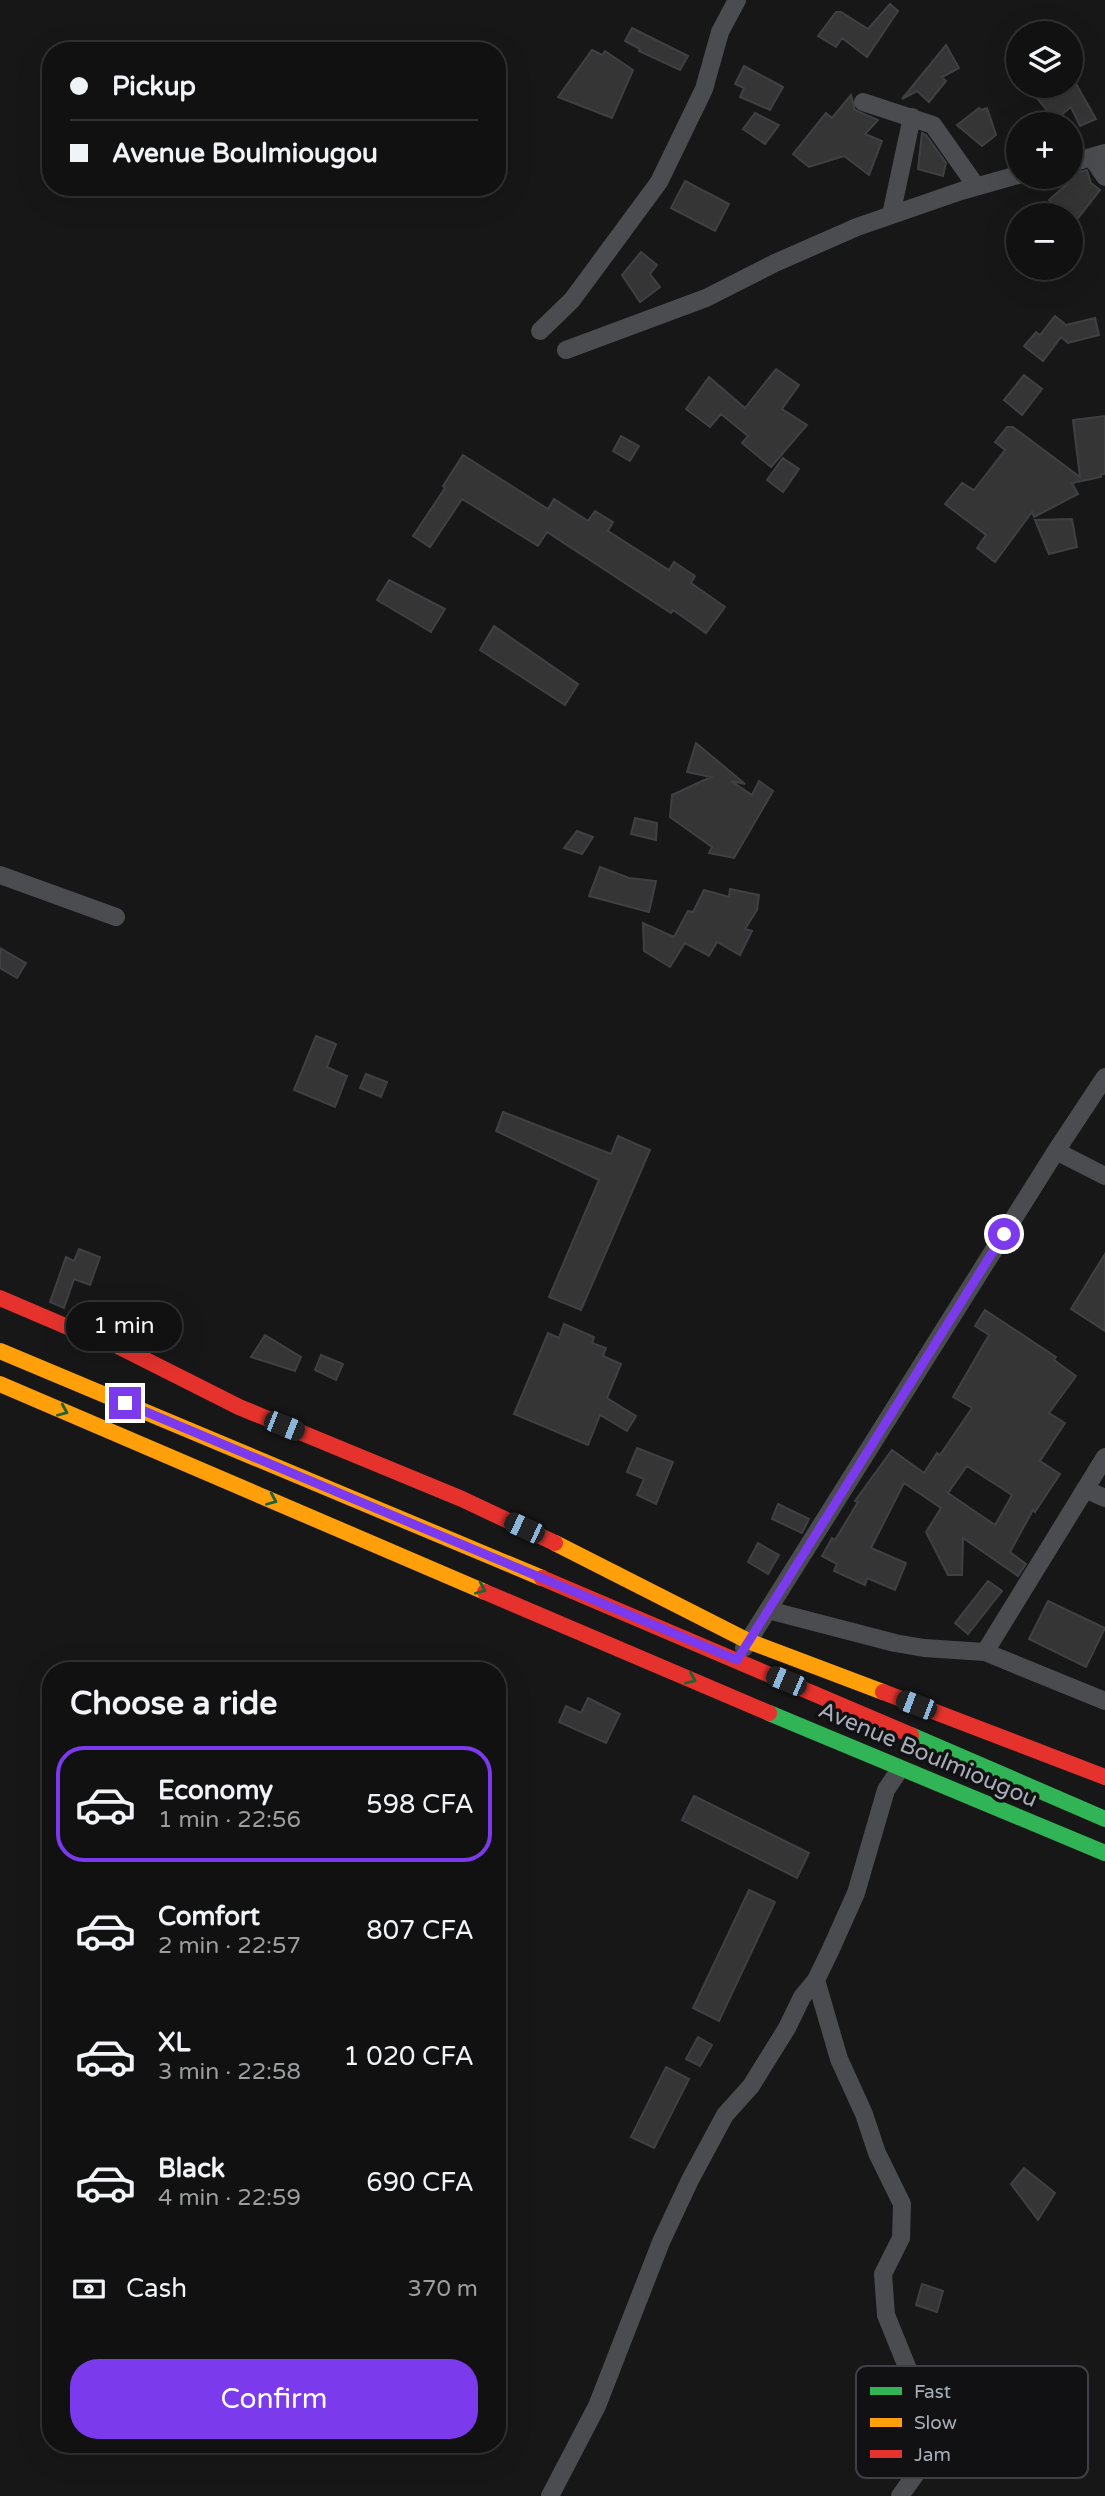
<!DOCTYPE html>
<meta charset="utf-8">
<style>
:root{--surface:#111;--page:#1a1a1a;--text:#f1f3f6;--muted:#9c9d9f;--line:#303131;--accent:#7c3aed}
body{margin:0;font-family:"Varela Round",sans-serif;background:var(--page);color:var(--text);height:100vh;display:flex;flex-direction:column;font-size:26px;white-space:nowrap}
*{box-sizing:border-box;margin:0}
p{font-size:23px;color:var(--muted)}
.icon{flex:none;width:38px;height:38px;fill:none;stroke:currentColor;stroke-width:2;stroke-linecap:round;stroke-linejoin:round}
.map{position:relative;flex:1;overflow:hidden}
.panel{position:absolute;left:42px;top:1662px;width:464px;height:791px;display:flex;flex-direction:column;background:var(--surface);border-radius:28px;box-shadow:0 7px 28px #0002,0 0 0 2px var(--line)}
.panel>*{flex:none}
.hud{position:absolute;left:42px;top:42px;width:464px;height:154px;border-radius:28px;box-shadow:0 7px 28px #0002,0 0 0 2px var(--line);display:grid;align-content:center;height:154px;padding:0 28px;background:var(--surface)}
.fabs{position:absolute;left:1006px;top:21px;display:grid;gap:14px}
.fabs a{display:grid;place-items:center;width:77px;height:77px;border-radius:50%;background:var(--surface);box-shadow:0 7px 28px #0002,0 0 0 2px var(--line);font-size:35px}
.end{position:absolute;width:32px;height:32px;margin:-16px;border:9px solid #7c3aed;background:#fff;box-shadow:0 0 0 4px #fff}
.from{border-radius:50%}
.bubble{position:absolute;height:49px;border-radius:24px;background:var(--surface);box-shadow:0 7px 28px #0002,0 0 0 2px var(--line);font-size:23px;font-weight:600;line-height:49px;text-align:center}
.car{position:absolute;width:21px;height:42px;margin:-21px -10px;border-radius:9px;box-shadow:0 0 5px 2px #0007;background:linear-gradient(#222 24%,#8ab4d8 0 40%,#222 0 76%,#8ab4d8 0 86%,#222 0)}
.hud b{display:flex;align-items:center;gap:24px;height:66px;font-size:26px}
.hud b+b{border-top:2px solid var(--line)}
.hud i{width:18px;height:18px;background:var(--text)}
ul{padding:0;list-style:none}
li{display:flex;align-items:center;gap:21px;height:116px;margin:0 14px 10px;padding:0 14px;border:4px solid transparent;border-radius:28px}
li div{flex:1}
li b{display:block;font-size:26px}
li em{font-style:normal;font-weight:600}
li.selected{border-color:var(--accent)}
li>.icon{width:63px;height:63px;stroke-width:1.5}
h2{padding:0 28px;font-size:32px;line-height:84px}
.pay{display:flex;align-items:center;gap:18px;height:77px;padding:0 28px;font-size:26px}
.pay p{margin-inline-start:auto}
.cta{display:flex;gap:14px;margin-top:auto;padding:14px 28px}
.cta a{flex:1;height:80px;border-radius:28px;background:var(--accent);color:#fff;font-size:28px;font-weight:600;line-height:80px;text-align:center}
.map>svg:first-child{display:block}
.building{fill:#353536;stroke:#3f4043;stroke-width:2;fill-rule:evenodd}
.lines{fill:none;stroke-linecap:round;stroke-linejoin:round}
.street{stroke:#4b4c50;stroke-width:18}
.fast{stroke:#30b455;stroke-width:16}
.slow{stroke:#ff9f0a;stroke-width:16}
.jam{stroke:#e5322d;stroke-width:16}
.oneway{stroke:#206234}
.route{stroke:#7c3aed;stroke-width:9}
.labels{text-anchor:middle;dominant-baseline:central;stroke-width:7;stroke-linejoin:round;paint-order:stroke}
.street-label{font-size:23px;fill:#a8adb8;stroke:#111113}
.key{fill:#111113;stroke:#3e4045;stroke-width:2}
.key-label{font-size:19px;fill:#a8adb8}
</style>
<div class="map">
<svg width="1105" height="2496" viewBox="0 0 1105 2496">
<rect width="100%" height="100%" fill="#171717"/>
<path class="building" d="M 890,4 L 898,11 L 867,57 L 842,38 L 836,47 L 818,36 L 836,12 L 841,12 L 868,29 Z
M 632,28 L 688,56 L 680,70 L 639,51 L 640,49 L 625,41 Z
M 946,45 L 959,68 L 942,77 L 946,81 L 929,102 L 917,91 L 902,99 Z
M 592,50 L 602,55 L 605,51 L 633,70 L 612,118 L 558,97 Z
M 744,66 L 783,87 L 770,110 L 740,97 L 744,88 L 735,84 Z
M 1071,75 L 1096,119 L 1080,126 L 1071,107 L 1055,120 L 1027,86 L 1071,86 Z
M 851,95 L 855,110 L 878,120 L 865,134 L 882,141 L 869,175 L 844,156 L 809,167 L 793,154 L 826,113 L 832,118 Z
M 979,108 L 981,110 L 987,108 L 996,135 L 982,146 L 957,125 Z
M 755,113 L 779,125 L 765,144 L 743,129 Z
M 922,133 L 926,135 L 946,163 L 943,176 L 918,169 Z
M 1087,170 L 1091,183 L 1100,190 L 1072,226 L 1071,215 L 1062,215 L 1049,200 L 1068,183 L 1068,177 L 1071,177 L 1071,174 Z
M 685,181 L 729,204 L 715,231 L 671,208 Z
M 641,252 L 657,265 L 650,274 L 660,287 L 640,302 L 622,275 Z
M 1055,316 L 1066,325 L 1095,318 L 1099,335 L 1068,343 L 1061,337 L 1043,361 L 1024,346 L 1036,332 L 1040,335 Z
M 776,369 L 799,385 L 782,409 L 807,425 L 771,467 L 742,443 L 748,436 L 721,414 L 710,427 L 686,409 L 709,377 L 745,408 Z
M 1024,375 L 1042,389 L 1022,415 L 1004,400 Z
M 1105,416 L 1105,474 L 1101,474 L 1101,477 L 1072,483 L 1078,494 L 1034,517 L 1032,512 L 995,562 L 977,548 L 986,535 L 945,504 L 962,483 L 974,490 L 1005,450 L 995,442 L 1007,427 L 1013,427 L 1080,477 L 1073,420 Z
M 621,436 L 639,446 L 630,461 L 613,451 Z
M 463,455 L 548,509 L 554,499 L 588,521 L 595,511 L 613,522 L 608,531 L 669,570 L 674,562 L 695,576 L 691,583 L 725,607 L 706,633 L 673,610 L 671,613 L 547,532 L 538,546 L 462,499 L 430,547 L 413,536 L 445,488 L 443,486 Z
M 783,458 L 799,469 L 783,492 L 767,480 Z
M 1072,519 L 1077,547 L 1049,554 L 1035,520 Z
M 389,580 L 445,609 L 431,632 L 377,600 Z
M 494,626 L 578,684 L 565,705 L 480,650 Z
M 696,743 L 745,784 L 731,781 L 752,795 L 759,781 L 773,791 L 734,858 L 709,853 L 712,847 L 670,817 L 672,795 L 711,777 L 687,772 Z
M 635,818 L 657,823 L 656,840 L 631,834 Z
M 577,831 L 593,837 L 582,854 L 564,848 Z
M 600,867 L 629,878 L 656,881 L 649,912 L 589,896 Z
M 730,889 L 759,895 L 757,910 L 745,929 L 752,931 L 740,955 L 717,942 L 709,956 L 685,943 L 670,967 L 644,951 L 643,923 L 674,937 L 688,911 L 693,912 L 704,890 L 729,897 Z
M 0,948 L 26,963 L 17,978 L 0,968 Z
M 316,1036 L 336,1044 L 327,1067 L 347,1076 L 335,1107 L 294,1090 Z
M 366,1074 L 387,1082 L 381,1097 L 360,1088 Z
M 503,1112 L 611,1154 L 618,1136 L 650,1150 L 581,1310 L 549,1297 L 599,1180 L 496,1131 Z
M 79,1249 L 100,1257 L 90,1285 L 74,1279 L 64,1308 L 50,1302 L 66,1257 L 74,1261 Z
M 1105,1254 L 1105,1331 L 1071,1309 Z
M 985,1310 L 1056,1357 L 1054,1360 L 1076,1376 L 1049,1413 L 1065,1423 L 1040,1461 L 1060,1474 L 1035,1512 L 1033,1510 L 1010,1552 L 1026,1564 L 1018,1576 L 963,1538 L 962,1575 L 948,1575 L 926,1532 L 941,1508 L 904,1483 L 871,1548 L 906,1563 L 895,1590 L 867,1578 L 865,1585 L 834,1571 L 837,1564 L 822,1556 L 832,1538 L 835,1540 L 858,1502 L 855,1501 L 892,1450 L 924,1473 L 937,1453 L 940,1455 L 972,1408 L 953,1397 L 989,1335 L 975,1326 ZM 967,1466 L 1012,1495 L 995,1525 L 948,1493 Z
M 564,1324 L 594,1337 L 592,1343 L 606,1348 L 603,1356 L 621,1364 L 607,1398 L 636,1416 L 627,1431 L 600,1415 L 588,1445 L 514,1414 L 548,1333 L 559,1338 Z
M 265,1335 L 301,1357 L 295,1371 L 251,1357 Z
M 321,1355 L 343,1364 L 336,1380 L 315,1370 Z
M 637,1448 L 673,1462 L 656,1504 L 637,1495 L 644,1479 L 627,1472 Z
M 778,1504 L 809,1519 L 802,1533 L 772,1519 Z
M 758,1543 L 779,1555 L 768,1574 L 748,1562 Z
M 988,1581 L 1002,1591 L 968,1634 L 955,1623 Z
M 1048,1601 L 1105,1628 L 1086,1667 L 1029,1639 Z
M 588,1698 L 620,1714 L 606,1743 L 559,1722 L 566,1706 L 581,1713 Z
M 694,1796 L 809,1853 L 797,1878 L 682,1820 Z
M 749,1890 L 775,1902 L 719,2021 L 693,2008 Z
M 698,2037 L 712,2045 L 700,2066 L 686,2059 Z
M 666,2067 L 689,2079 L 654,2148 L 631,2137 Z
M 1024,2168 L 1055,2193 L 1038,2220 L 1011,2184 Z
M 922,2284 L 943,2291 L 937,2312 L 916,2305 Z"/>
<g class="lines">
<path class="street" d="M 863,102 L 933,125 L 976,186
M 1092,158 L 1105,177
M 1071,163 L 1105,153
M 891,215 L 912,117
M 540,331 L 572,300 L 659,182 L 704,89 L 720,32 L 737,0
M 566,350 L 706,298 L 775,263 L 857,227 L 961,191 L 1018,175
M 0,875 L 116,917
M 1056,1151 L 1105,1176
M 1085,1489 L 1105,1498
M 768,1610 L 895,1643 L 924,1648 L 985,1652 L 1105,1701
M 744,1648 L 1056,1151 L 1105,1077
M 985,1652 L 1105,1457
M 816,1980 L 839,2059 L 864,2114 L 877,2153 L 902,2204 L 901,2238 L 883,2274 L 886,2315 L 933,2431 L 920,2468 L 900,2496
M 550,2496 L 597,2406 L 661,2242 L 690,2180 L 725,2115 L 751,2086 L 787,2028 L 802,1997 L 816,1980 L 831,1949 L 856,1893 L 886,1790 L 900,1769"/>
<path class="fast" d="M 769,1713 L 1105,1853
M 911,1735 L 1105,1819"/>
<path class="slow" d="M 0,1351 L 542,1578
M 0,1384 L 485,1592
M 555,1543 L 748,1641 L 883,1692"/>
<path class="jam" d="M 0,1298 L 70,1328 L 106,1340 L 239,1407 L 462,1499 L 555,1543
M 542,1578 L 911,1735
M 485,1592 L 769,1713
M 883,1692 L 1105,1777"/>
</g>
<defs><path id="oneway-chevron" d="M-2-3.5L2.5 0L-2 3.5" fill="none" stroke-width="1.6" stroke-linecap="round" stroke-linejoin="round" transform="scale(1.75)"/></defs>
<g class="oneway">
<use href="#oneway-chevron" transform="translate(63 1411) rotate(23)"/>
<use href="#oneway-chevron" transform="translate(272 1500) rotate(23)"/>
<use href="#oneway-chevron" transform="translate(481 1589) rotate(23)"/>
<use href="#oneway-chevron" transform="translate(691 1679) rotate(24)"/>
</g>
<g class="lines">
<path class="route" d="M 125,1403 L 737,1660 L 1004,1234"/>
</g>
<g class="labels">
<g class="street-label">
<text transform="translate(928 1755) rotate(23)">Avenue Boulmiougou</text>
</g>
</g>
<rect x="856" y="2366" width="232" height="112" rx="10" class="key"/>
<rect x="870" y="2387" width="32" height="8" fill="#30b455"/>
<rect x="870" y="2418" width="32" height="9" fill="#ff9f0a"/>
<rect x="870" y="2450" width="32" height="8" fill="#e5322d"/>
<g class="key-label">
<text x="914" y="2398">Fast</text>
<text x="914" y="2429">Slow</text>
<text x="914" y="2461">Jam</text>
</g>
</svg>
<div class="fabs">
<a><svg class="icon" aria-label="layers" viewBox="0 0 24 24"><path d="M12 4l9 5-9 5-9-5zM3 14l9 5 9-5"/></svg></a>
<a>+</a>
<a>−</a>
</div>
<i class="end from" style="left:1004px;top:1234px"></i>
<i class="end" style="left:125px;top:1403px"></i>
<div class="bubble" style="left:66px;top:1302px;width:116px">1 min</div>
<i class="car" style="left:284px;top:1426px;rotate:112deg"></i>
<i class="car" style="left:524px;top:1528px;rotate:295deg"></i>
<i class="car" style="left:786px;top:1681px;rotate:293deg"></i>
<i class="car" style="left:916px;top:1705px;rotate:291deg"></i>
<div class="hud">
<b><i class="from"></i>Pickup</b>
<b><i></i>Avenue Boulmiougou</b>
</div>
<section class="panel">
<h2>Choose a ride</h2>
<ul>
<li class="selected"><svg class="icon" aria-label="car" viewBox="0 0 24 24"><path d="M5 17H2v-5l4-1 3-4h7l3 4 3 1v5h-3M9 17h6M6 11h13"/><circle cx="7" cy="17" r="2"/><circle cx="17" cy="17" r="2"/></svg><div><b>Economy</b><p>1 min · 22:56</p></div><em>598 CFA</em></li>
<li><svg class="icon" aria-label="car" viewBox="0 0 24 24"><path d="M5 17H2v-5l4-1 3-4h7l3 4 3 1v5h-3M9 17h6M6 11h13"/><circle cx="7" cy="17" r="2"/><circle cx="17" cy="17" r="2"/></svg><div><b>Comfort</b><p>2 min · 22:57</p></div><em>807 CFA</em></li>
<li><svg class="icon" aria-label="car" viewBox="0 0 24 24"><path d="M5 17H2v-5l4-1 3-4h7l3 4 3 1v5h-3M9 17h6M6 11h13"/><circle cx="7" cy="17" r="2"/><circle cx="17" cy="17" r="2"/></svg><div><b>XL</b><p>3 min · 22:58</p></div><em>1 020 CFA</em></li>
<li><svg class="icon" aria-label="car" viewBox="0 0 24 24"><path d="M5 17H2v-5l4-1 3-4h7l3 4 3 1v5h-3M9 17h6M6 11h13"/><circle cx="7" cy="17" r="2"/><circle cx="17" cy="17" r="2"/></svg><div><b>Black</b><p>4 min · 22:59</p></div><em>690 CFA</em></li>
</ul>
<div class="pay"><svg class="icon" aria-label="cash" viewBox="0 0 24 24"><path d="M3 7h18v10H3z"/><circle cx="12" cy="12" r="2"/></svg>Cash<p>370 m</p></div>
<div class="cta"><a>Confirm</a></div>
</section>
</div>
